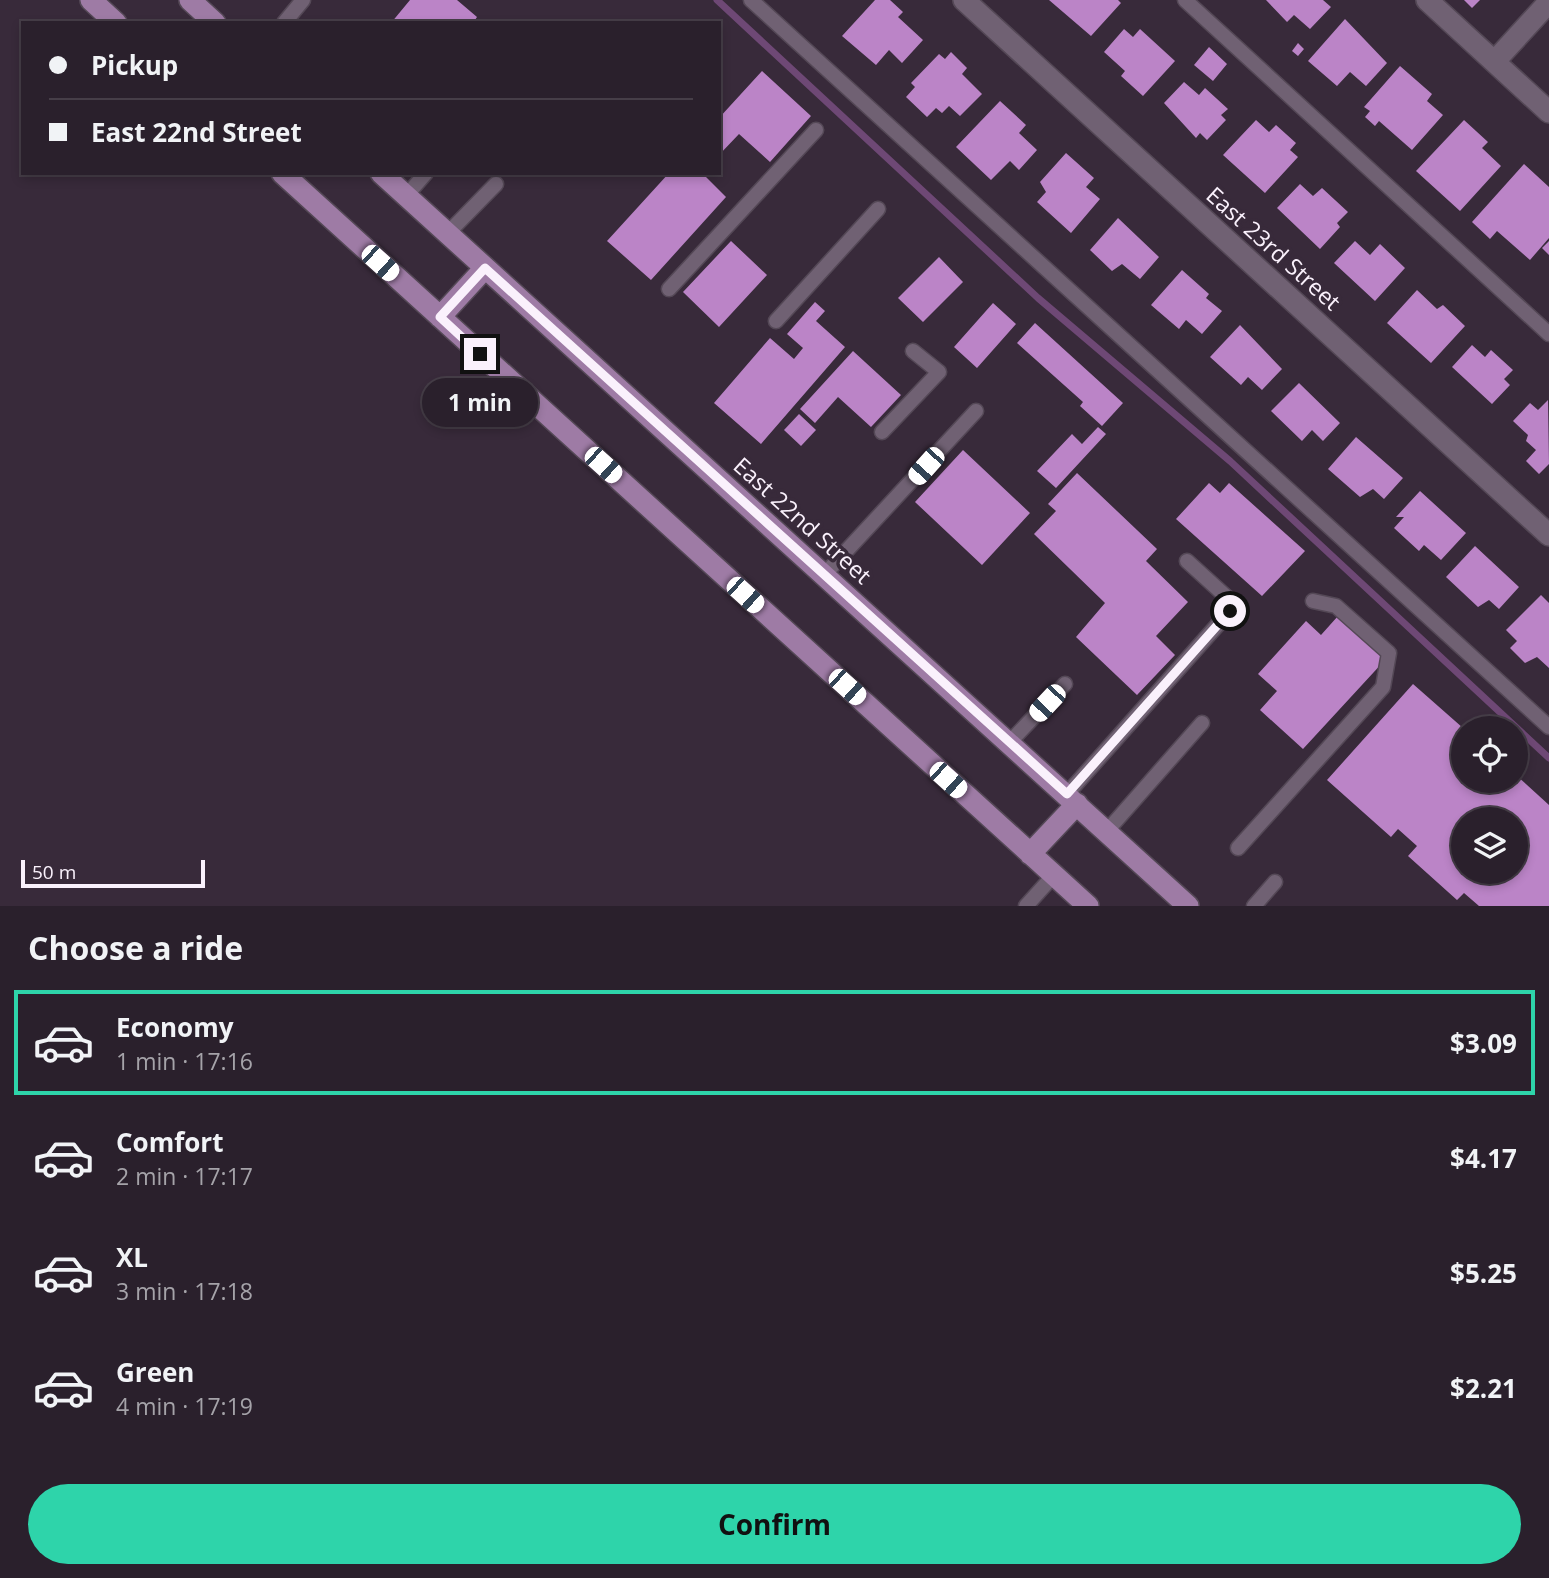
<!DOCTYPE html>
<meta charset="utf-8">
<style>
:root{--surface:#2a202c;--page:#362d38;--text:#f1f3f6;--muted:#a5a3a9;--line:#463e48;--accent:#2ed4aa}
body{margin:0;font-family:"Open Sans",sans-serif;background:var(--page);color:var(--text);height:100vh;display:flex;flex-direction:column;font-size:26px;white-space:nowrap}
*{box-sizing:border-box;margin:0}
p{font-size:23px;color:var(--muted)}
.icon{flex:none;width:38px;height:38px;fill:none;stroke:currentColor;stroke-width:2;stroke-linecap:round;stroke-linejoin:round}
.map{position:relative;height:906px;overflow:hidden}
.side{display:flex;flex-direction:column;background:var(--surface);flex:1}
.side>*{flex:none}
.banner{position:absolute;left:21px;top:21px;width:700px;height:154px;border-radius:0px;box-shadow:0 4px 10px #0003,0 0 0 2px var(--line);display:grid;align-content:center;height:154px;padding:0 28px;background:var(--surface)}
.controls{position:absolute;left:1451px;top:716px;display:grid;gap:14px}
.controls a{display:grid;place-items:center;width:77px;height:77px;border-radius:50%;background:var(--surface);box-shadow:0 4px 10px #0003,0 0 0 2px var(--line);font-size:35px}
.scale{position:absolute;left:21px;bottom:18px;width:184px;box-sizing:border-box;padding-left:7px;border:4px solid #faf1fc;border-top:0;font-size:19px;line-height:24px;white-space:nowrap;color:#faf1fc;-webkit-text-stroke:5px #382a3a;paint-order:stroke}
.end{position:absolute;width:32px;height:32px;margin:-16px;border:9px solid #faf1fc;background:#111;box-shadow:0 0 0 4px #111}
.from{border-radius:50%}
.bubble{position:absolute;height:49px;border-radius:24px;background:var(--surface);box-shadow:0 4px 10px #0003,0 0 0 2px var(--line);font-size:23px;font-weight:700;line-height:49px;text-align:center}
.car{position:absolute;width:21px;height:42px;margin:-21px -10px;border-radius:9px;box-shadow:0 0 5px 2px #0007;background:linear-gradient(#fff 24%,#345 0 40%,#fff 0 76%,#345 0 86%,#fff 0)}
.banner b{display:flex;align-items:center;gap:24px;height:66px;font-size:26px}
.banner b+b{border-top:2px solid var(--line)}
.banner i{width:18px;height:18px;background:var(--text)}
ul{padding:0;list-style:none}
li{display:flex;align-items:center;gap:21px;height:105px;margin:0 14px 10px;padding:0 14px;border:4px solid transparent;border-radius:0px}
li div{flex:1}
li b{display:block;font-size:26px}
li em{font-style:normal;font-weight:700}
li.selected{border-color:var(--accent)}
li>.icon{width:63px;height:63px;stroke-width:1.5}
h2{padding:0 28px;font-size:32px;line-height:84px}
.action{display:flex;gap:14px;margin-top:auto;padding:14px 28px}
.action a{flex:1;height:80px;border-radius:42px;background:var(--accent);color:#111;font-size:28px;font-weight:700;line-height:80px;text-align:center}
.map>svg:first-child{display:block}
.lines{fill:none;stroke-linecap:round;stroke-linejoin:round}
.stream{stroke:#6e4875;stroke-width:7}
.building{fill:#bb84c7;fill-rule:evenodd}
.lane-casing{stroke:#544856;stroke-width:17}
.street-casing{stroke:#544856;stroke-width:24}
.primary-casing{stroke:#544856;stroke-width:24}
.lane{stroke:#706173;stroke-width:14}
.street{stroke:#706173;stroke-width:21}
.primary{stroke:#9e7ba5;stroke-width:21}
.route{stroke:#faf1fc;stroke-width:9}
.labels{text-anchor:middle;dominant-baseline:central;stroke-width:7;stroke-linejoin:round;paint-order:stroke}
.street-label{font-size:23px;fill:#faf1fc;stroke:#382a3a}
</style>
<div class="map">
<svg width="1549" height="906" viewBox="0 0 1549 906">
<rect width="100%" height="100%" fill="#382a3a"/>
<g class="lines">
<path class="stream" d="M 717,0 L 1038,298 L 1230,461 L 1549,758"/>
</g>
<path class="building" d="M 410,0 L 457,0 L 477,17 L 473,23 L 391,23 Z
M 875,0 L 890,0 L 903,12 L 898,17 L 923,40 L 902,63 L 889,50 L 876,65 L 842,36 Z
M 1049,0 L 1118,0 L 1121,3 L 1091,36 Z
M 1266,0 L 1323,0 L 1331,7 L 1310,29 L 1294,15 L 1287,22 Z
M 1464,0 L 1480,0 L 1472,8 Z
M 1345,19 L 1387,63 L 1366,86 L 1350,72 L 1337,86 L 1308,61 Z
M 1124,29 L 1133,37 L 1140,29 L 1175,61 L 1143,96 L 1121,76 L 1125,71 L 1104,52 Z
M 1298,43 L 1304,49 L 1298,56 L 1292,51 Z
M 1209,47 L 1227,64 L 1213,81 L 1194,65 Z
M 951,52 L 967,68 L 962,74 L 982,94 L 960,116 L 949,106 L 942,113 L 936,108 L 927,117 L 906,97 L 915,87 L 911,83 L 939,54 L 945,59 Z
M 1400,66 L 1432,94 L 1427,101 L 1443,115 L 1412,150 L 1379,121 L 1375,126 L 1365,117 L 1370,111 L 1364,107 Z
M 762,71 L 811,116 L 770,162 L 739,134 L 719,155 L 719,118 Z
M 1184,82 L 1199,95 L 1205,88 L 1228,109 L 1221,115 L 1226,120 L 1207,140 L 1200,133 L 1196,138 L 1164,103 Z
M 1000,101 L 1026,125 L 1019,133 L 1037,150 L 1019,170 L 1010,161 L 991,180 L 956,147 Z
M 1256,120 L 1269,132 L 1276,125 L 1296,143 L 1290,150 L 1298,157 L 1265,193 L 1223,155 Z
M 1464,120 L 1488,142 L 1482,148 L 1501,166 L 1460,211 L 1416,171 Z
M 1066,153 L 1094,178 L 1086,187 L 1100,199 L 1071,233 L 1037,202 L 1046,192 L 1040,182 Z
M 1524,164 L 1549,187 L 1549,238 L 1530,260 L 1497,231 L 1490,239 L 1472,222 Z
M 669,173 L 702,173 L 726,197 L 651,280 L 607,241 Z
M 1300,184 L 1313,196 L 1322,188 L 1348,212 L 1337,223 L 1340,227 L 1320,249 L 1277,208 Z
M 1118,218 L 1159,257 L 1140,279 L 1122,264 L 1112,271 L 1090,250 Z
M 731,241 L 767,275 L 719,327 L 683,292 Z
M 1355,241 L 1370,255 L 1380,244 L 1405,268 L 1375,301 L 1334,263 Z
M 1549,241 L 1549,255 L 1542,248 Z
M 939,257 L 963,282 L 923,322 L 898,298 Z
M 1182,270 L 1209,294 L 1206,298 L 1222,311 L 1202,334 L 1186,320 L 1179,329 L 1151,305 Z
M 1417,290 L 1437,309 L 1443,305 L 1465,326 L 1431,363 L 1387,323 Z
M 815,302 L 825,311 L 816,321 L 845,347 L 761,444 L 714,403 L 770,338 L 794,359 L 803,348 L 787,334 Z
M 993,303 L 1016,324 L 977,368 L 954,347 Z
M 1035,323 L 1123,403 L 1102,426 L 1080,406 L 1083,402 L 1017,343 Z
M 1240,325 L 1282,369 L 1262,390 L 1248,377 L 1241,385 L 1210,357 Z
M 1472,345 L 1485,357 L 1491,350 L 1513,370 L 1504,379 L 1510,385 L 1492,404 L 1452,367 Z
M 853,351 L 901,395 L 871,427 L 838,397 L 815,423 L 800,409 Z
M 1299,383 L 1340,423 L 1323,441 L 1312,430 L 1302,441 L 1271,411 Z
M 1548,400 L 1549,464 L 1539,474 L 1526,461 L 1536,450 L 1526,441 L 1528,435 L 1513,421 L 1530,403 L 1538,410 Z
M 799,414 L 816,430 L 801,446 L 784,430 Z
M 1098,427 L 1106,434 L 1056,488 L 1037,471 L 1072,434 L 1082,444 Z
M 1356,437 L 1403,478 L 1384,499 L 1373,489 L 1360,497 L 1328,469 Z
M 963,450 L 1030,513 L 982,565 L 915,502 Z
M 1077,473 L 1157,549 L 1146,561 L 1188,602 L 1156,636 L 1175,655 L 1137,695 L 1076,637 L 1105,603 L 1034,534 L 1056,511 L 1048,504 Z
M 1209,483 L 1220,493 L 1229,483 L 1305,551 L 1262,596 L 1176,519 Z
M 1420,491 L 1466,533 L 1441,560 L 1424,545 L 1419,551 L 1394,528 L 1404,517 L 1396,517 Z
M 1475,546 L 1519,587 L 1499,609 L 1489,600 L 1478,607 L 1446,577 Z
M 1541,595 L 1549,603 L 1549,668 L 1537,657 L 1525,663 L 1510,648 L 1517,641 L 1506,630 Z
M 1338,616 L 1385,660 L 1303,749 L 1260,710 L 1277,691 L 1258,674 L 1306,621 L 1321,635 Z
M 1413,684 L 1463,728 L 1463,780 L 1516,780 L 1516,775 L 1549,805 L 1549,906 L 1479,906 L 1464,893 L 1457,900 L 1408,856 L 1417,846 L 1398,829 L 1391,837 L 1327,780 ZM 1463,819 L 1516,819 L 1516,872 L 1463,872 Z"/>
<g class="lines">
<defs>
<path id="lane" d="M 751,0 L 1549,727
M 1185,0 L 1549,334
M 284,23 L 303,0
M 406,196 L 426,173
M 447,234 L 496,184
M 669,289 L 816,130
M 776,321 L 878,209
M 882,432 L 939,372 L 913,351
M 824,575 L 976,411
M 1009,743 L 1065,684
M 1067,794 L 1230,611 L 1231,601 L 1187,561
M 1107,831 L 1202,723
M 1238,848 L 1383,687 L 1389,653 L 1336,606 L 1313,601
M 1026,906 L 1054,875
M 1254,906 L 1275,882"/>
<path id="street" d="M 964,0 L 1549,535
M 1427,0 L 1549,112
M 1495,61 L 1549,2"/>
<path id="primary" d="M 91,0 L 116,23
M 190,0 L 215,23
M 282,173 L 1088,906
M 381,173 L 1188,906
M 440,317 L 485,268
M 1030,854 L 1077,804"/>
</defs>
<use href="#lane" class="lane-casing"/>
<use href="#street" class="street-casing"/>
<use href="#primary" class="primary-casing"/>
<use href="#lane" class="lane"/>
<use href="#street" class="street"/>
<use href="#primary" class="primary"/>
</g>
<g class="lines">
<path class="route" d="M 480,354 L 440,317 L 485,268 L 1067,794 L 1230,611"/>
</g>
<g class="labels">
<g class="street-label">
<text transform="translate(1274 248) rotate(42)">East 23rd Street</text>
<text transform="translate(803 520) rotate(42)">East 22nd Street</text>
</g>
</g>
</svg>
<div class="controls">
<a><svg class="icon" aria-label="locate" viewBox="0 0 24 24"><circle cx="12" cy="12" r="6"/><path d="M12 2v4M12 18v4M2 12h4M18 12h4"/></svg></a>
<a><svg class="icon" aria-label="layers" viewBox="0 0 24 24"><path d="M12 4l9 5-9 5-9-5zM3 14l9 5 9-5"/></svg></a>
</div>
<div class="scale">50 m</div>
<i class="end from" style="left:1230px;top:611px"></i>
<i class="end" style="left:480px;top:354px"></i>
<div class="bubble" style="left:422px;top:378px;width:116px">1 min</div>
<i class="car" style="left:380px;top:263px;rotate:132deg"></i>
<i class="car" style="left:603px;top:465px;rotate:132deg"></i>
<i class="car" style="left:926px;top:466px;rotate:222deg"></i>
<i class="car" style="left:745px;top:595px;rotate:132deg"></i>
<i class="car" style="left:847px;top:687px;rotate:132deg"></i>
<i class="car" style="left:1047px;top:703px;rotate:223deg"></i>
<i class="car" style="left:948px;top:780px;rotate:132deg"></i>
<div class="banner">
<b><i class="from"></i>Pickup</b>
<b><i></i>East 22nd Street</b>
</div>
</div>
<section class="side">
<h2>Choose a ride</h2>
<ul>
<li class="selected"><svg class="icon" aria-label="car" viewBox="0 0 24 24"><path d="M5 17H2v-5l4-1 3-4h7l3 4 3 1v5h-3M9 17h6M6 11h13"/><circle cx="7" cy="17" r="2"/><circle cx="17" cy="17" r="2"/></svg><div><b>Economy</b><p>1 min · 17:16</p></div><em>$3.09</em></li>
<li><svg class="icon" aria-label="car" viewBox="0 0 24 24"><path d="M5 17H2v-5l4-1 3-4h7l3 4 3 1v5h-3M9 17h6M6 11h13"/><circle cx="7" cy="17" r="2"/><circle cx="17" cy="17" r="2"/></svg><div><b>Comfort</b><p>2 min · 17:17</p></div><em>$4.17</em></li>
<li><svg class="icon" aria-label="car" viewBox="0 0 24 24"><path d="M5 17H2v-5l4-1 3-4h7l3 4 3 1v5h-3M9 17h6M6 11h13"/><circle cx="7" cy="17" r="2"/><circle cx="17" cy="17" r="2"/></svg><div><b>XL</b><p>3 min · 17:18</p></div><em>$5.25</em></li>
<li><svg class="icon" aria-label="car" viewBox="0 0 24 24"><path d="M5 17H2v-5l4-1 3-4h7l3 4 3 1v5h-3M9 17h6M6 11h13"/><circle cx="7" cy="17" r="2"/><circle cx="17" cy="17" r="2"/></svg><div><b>Green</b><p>4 min · 17:19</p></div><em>$2.21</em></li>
</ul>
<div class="action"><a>Confirm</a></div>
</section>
